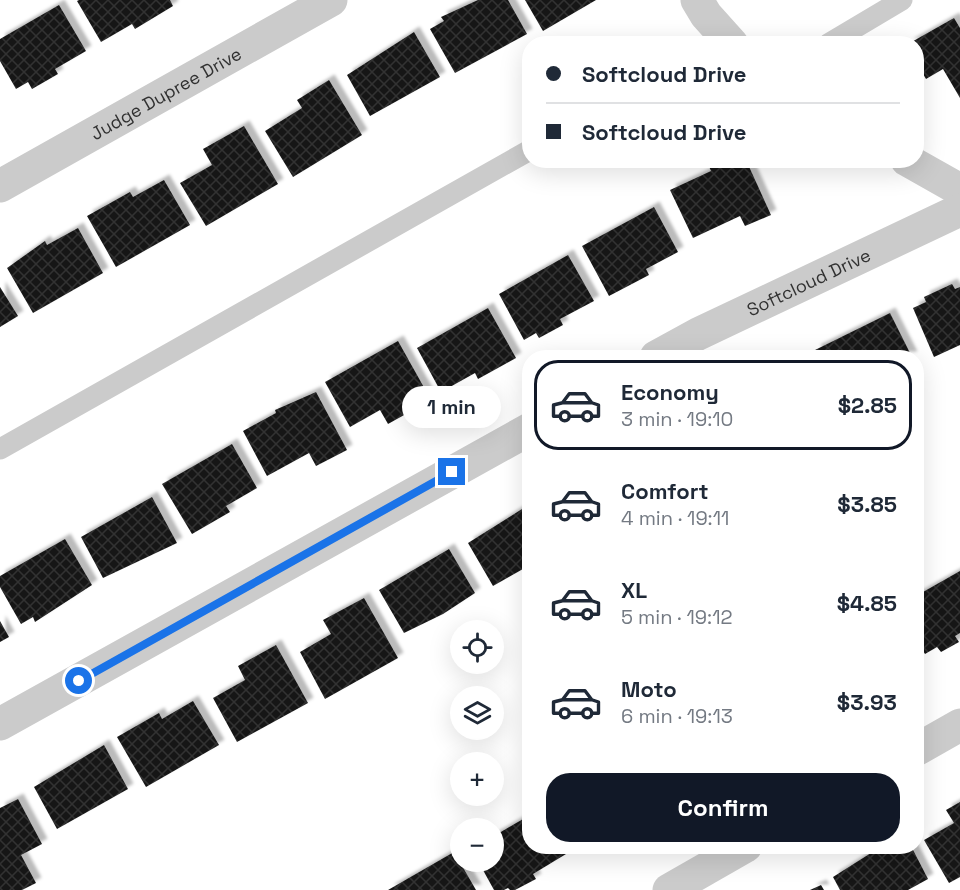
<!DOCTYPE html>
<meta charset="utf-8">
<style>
:root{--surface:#fff;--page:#f2f2f3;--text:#1f2937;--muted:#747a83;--line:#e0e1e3;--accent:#111827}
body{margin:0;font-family:"Space Grotesk",sans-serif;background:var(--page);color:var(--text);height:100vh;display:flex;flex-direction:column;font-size:22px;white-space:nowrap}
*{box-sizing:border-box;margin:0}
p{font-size:20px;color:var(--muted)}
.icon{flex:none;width:33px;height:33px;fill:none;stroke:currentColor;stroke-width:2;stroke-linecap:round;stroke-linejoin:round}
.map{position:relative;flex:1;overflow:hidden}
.sheet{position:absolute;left:522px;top:350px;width:402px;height:504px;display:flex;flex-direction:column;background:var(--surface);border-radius:24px;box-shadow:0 6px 24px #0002}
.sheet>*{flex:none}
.banner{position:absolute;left:522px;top:36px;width:402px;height:132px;border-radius:24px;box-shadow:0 6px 24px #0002;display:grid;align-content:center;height:132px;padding:0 24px;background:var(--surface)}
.fabs{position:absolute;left:450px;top:620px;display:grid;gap:12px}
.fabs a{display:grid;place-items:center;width:54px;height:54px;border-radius:50%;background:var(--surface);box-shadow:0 6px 24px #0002;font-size:30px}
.end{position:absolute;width:27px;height:27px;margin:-14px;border:8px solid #1a73e8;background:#fff;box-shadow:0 0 0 3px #fff}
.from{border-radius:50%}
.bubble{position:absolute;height:42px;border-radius:21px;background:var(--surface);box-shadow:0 6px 24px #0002;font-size:20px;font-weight:700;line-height:42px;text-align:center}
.banner b{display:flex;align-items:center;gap:21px;height:57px;font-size:22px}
.banner b+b{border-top:2px solid var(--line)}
.banner i{width:15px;height:15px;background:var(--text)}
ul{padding:10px 0 0;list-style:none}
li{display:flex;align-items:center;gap:18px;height:90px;margin:0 12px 9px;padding:0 12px;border:3px solid transparent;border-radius:24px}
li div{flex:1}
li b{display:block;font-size:22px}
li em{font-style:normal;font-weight:700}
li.current{border-color:var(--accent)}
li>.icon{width:54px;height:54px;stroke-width:1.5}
.cta{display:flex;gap:12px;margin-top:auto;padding:12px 24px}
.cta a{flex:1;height:69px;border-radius:24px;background:var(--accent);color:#fff;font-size:24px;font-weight:700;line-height:69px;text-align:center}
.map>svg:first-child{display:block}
.building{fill:url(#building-cross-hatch);filter:url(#shadow)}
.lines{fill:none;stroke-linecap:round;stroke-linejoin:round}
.service{stroke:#cbcbcb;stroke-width:21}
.minor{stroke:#cbcbcb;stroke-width:33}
.route{stroke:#1a73e8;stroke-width:8}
.labels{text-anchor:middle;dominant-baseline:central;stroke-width:6;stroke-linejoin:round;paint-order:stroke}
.street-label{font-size:18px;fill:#313131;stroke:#fff}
</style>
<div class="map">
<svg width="960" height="890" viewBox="0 0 960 890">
<defs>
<pattern id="building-cross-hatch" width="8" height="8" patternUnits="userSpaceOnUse" patternTransform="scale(1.5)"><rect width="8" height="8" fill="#181818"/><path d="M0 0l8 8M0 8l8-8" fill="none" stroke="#313131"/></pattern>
<filter id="shadow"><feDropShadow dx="5.5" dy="-5.5" stdDeviation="1.5" flood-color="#0004"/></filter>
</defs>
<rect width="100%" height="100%" fill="#fff"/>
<path class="building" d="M 79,0 L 170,0 L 173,6 L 135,29 L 132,24 L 101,42 L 77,1 Z
M 478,0 L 508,0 L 527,34 L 455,73 L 430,29 L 444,21 L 441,17 Z
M 525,0 L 596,0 L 543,31 Z
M 59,5 L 86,51 L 55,69 L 58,74 L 32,89 L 28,82 L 16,89 L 0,61 L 0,39 Z
M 954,18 L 960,28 L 960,98 L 943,69 L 926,79 L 916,62 L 916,44 L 908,44 Z
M 414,32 L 440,77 L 370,116 L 347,75 Z
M 329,80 L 362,135 L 293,177 L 265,131 L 302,108 L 297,100 Z
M 244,126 L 278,184 L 206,226 L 180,183 L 212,165 L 203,149 Z
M 706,160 L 746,160 L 771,215 L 745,226 L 740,216 L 693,238 L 670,190 L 711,171 Z
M 164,180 L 190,225 L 116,267 L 87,216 L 130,192 L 133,197 Z
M 654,207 L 678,252 L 646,269 L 649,275 L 609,296 L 582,246 Z
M 78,228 L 103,273 L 33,313 L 7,268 L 45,241 L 47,245 Z
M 568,255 L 594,301 L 560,319 L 563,325 L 539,338 L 536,333 L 524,340 L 499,294 Z
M 952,284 L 955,289 L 960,287 L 960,345 L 934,357 L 913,308 L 926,302 L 924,297 Z
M 0,287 L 18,316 L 0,327 Z
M 488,308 L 516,358 L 478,379 L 475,373 L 441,392 L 417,348 Z
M 890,313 L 912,357 L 819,357 L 815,350 Z
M 398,341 L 431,400 L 388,424 L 380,410 L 350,427 L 325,382 Z
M 316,392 L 347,450 L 316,466 L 309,453 L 267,476 L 243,431 L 276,413 L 275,410 Z
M 232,444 L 257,488 L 226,506 L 230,512 L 192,534 L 162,484 Z
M 152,497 L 177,543 L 103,578 L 81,537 Z
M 530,504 L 530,565 L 493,586 L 468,543 Z
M 65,539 L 92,585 L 35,622 L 33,617 L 21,624 L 0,587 L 0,576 Z
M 449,549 L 475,593 L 443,614 L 404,633 L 379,590 Z
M 960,571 L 960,633 L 955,636 L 959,642 L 941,652 L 937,647 L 925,654 L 916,640 L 916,596 Z
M 364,598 L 398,658 L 325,699 L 300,652 L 331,634 L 323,620 Z
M 0,621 L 9,637 L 0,642 Z
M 276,645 L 308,703 L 237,742 L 213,698 L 245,680 L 238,666 Z
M 193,701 L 219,745 L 146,787 L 117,737 L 159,713 L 162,719 Z
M 104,745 L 128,789 L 57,829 L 34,787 Z
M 18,799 L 42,844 L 21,855 L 36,883 L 22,890 L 0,890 L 0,808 Z
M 960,802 L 960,877 L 949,883 L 924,840 L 954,823 L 946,810 Z
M 530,815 L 530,846 L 562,846 L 566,854 L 533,874 L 536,879 L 515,890 L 510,890 L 508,888 L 504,890 L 494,890 L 478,861 L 494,861 L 494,836 Z
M 882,846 L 911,846 L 928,879 L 908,890 L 840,890 L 833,877 Z
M 454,852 L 476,890 L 388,890 Z
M 821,885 L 824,890 L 810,890 Z"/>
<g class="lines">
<path class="service" d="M 828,44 L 902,0
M 0,449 L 530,150"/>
<g class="minor">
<path d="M 697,0 L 706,15 L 732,44"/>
<path d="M 907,160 L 960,190"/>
<path id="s1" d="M 0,186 L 331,0"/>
<path id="s2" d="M 656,357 L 698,334 L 960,210"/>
<path d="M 0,724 L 530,429"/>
<path d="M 916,750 L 960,725"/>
<path d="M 669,890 L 746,846"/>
</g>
</g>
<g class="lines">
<path class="route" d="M 79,681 L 452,472"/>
</g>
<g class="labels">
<g class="street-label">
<text stroke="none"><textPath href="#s1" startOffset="190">Judge Dupree Drive</textPath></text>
<text stroke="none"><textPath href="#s2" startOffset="170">Softcloud Drive</textPath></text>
</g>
</g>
</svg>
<div class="fabs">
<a><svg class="icon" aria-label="locate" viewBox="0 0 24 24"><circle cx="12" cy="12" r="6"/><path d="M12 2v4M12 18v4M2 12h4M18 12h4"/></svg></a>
<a><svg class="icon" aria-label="layers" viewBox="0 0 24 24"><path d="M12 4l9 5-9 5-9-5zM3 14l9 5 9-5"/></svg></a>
<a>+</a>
<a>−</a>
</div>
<i class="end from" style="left:79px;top:681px"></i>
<i class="end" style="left:452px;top:472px"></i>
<div class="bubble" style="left:402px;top:386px;width:99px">1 min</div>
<div class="banner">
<b><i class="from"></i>Softcloud Drive</b>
<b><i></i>Softcloud Drive</b>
</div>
<section class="sheet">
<ul>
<li class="current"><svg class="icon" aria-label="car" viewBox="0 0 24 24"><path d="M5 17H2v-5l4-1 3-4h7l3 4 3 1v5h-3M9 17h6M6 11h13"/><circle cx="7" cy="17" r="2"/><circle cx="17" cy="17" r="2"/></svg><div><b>Economy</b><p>3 min · 19:10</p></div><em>$2.85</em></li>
<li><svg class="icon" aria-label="car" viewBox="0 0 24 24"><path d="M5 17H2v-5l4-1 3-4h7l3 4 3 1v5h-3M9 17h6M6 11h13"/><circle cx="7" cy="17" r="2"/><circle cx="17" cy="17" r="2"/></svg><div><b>Comfort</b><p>4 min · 19:11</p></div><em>$3.85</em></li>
<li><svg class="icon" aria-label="car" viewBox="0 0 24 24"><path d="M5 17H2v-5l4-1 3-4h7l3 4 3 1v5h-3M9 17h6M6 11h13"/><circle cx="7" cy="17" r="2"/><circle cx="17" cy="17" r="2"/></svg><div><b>XL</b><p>5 min · 19:12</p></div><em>$4.85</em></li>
<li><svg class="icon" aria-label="car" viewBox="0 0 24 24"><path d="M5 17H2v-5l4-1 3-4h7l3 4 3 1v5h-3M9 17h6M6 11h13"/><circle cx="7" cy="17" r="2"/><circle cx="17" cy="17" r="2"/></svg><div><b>Moto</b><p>6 min · 19:13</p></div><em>$3.93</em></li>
</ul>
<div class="cta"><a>Confirm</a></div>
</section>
</div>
